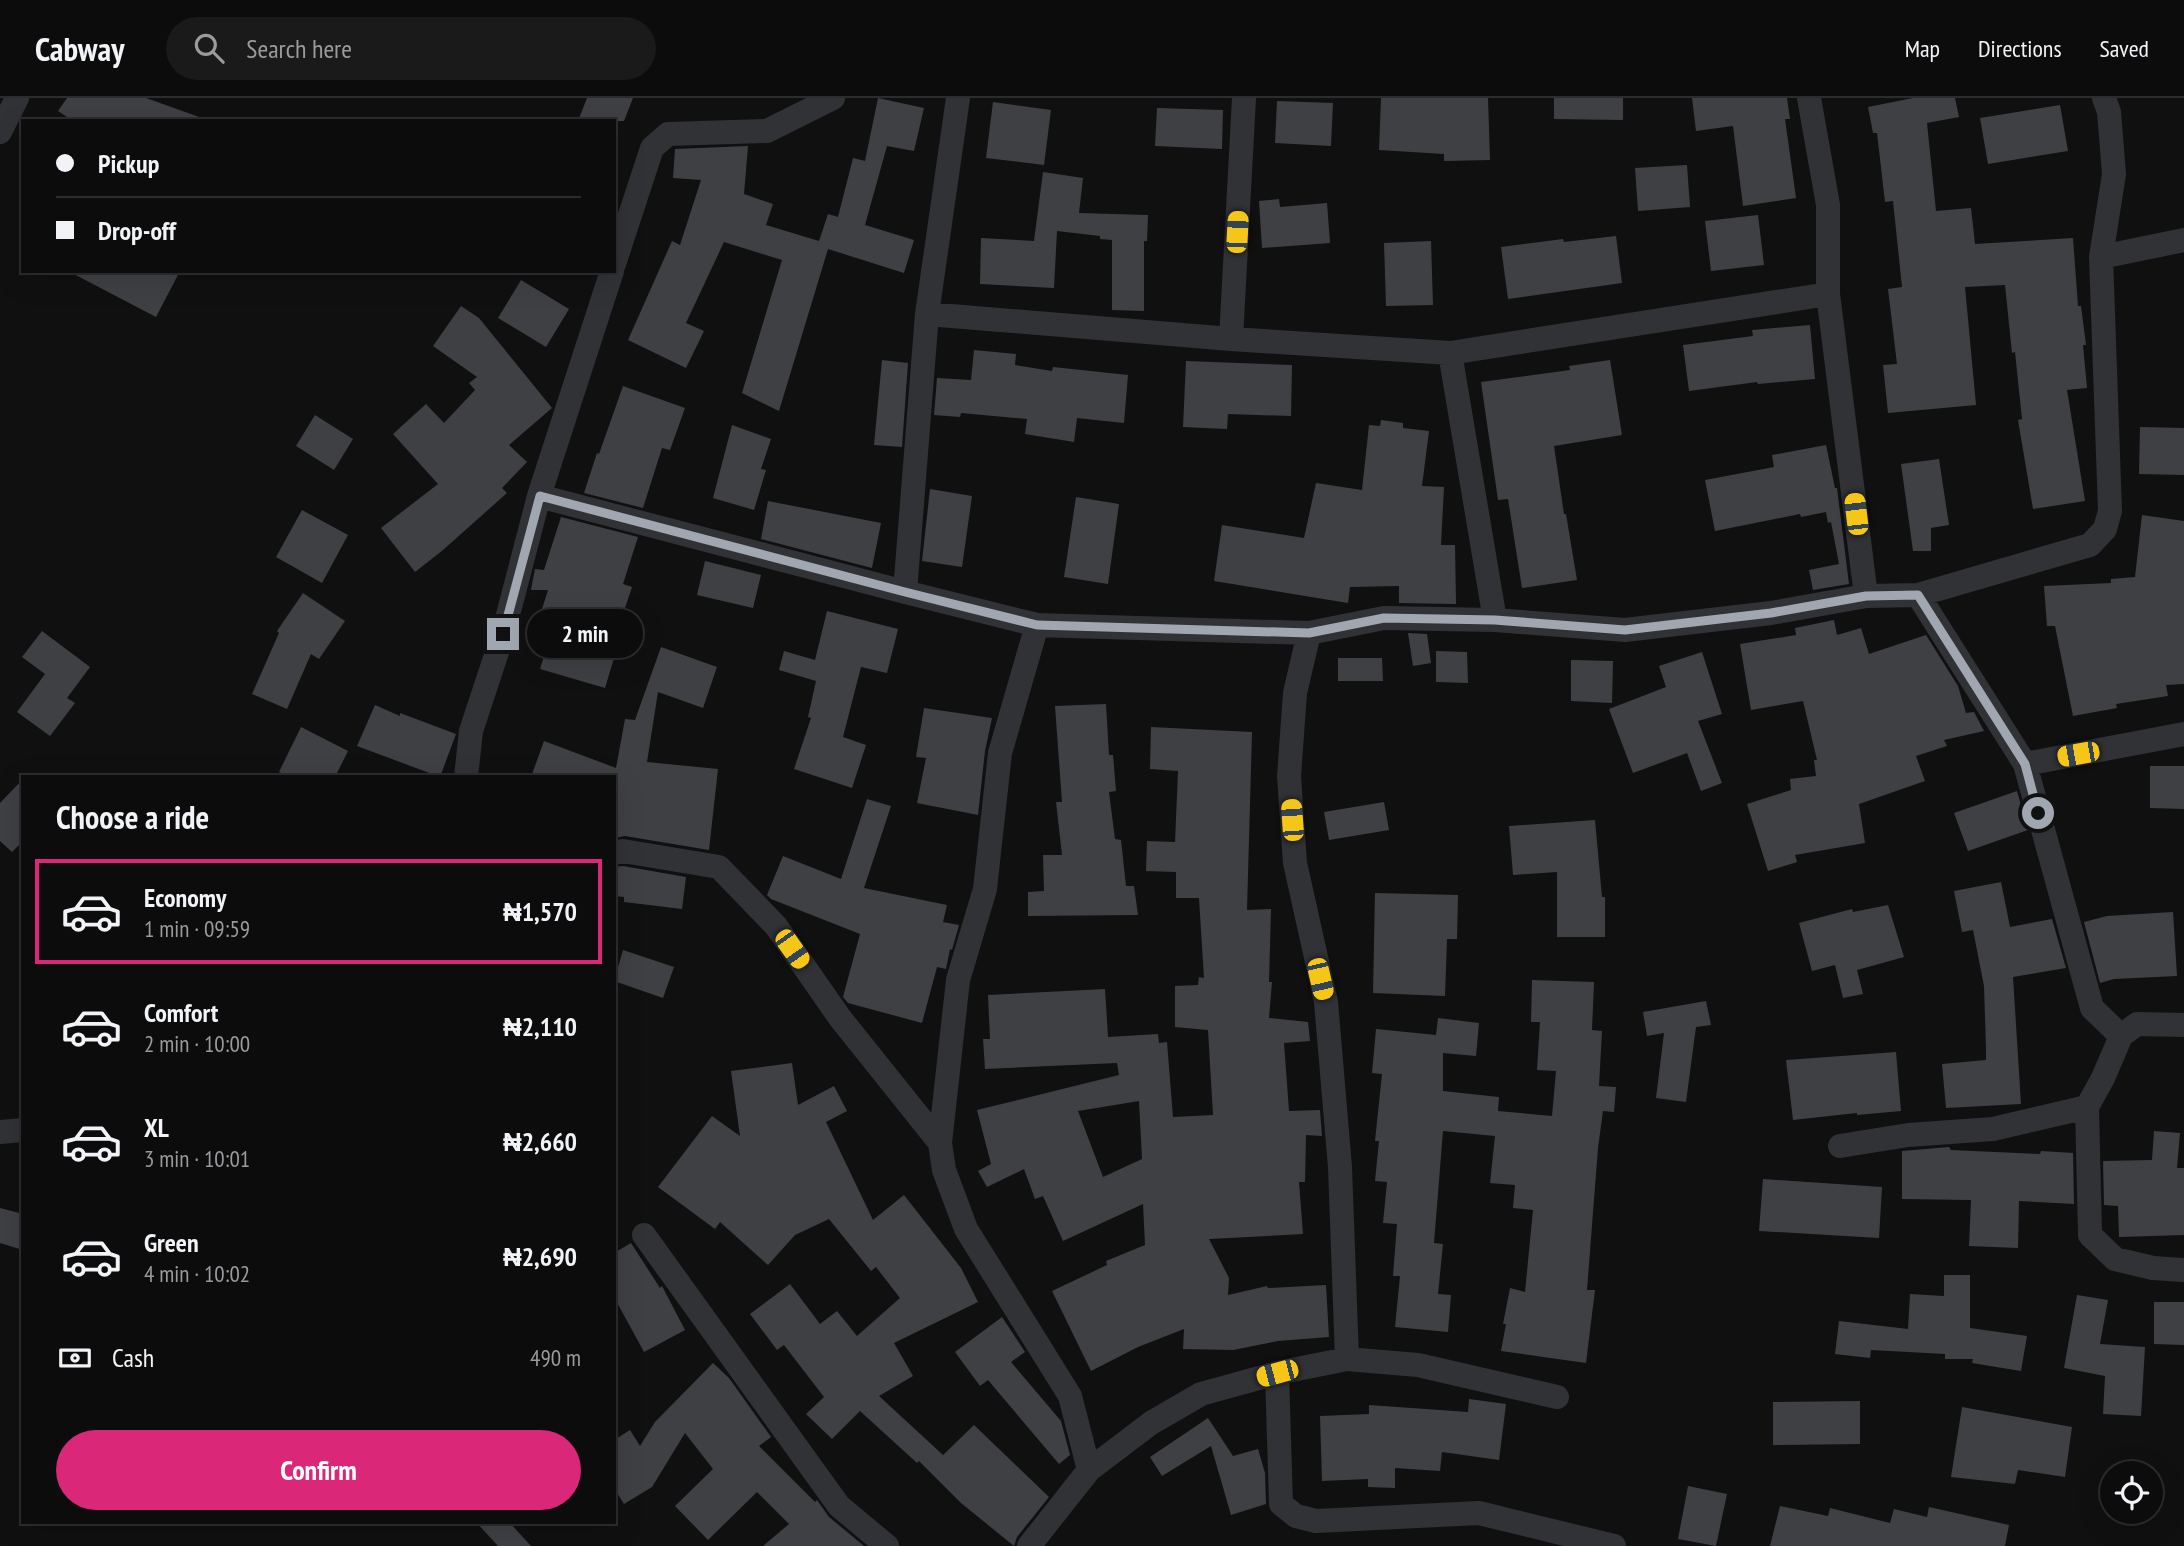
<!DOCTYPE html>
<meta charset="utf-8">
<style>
:root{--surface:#0c0c0d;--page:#1a1a1b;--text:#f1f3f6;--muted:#9a9b9d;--line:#2c2c2e;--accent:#db2777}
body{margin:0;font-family:"PT Sans Narrow",sans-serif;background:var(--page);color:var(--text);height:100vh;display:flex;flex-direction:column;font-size:26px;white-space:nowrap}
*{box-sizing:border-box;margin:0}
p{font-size:23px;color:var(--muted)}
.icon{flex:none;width:38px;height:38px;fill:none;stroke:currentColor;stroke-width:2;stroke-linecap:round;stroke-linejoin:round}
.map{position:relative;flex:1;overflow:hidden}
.drawer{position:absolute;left:21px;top:677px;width:595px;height:749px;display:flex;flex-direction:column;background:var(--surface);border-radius:0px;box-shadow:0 7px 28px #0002,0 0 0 2px var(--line)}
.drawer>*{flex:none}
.guide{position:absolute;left:21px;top:21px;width:595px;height:154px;border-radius:0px;box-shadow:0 7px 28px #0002,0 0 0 2px var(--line);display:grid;align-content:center;height:154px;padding:0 35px;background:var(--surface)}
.fabs{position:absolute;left:2100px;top:1363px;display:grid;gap:14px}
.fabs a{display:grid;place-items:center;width:63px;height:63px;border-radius:50%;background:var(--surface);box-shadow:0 7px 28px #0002,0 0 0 2px var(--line);font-size:35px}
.end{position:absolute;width:32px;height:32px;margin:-16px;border:9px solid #a1a7b1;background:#111;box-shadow:0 0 0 4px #111}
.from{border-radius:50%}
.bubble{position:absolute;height:49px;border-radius:24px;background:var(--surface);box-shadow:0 7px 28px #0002,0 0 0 2px var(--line);font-size:23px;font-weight:700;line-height:49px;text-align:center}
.car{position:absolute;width:21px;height:42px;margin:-21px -10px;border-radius:9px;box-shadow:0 0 5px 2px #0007;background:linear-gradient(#f5c518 24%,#345 0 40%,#f5c518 0 76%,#345 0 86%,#f5c518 0)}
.guide b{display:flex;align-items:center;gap:24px;height:66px;font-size:26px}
.guide b+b{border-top:2px solid var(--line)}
.guide i{width:18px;height:18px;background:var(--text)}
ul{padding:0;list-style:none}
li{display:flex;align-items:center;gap:21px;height:105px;margin:0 14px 10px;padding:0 21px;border:4px solid transparent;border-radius:0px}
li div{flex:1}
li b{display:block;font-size:26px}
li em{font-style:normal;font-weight:700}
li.current{border-color:var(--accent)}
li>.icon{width:63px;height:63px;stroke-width:1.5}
h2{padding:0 35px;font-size:32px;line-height:84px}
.pay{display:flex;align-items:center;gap:18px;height:77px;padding:0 35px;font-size:26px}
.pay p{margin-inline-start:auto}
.primary-button{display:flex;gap:14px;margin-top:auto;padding:14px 35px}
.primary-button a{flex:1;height:80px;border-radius:42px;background:var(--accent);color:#fff;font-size:28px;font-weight:700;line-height:80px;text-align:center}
header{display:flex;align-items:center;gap:42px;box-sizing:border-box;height:98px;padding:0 35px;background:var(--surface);border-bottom:2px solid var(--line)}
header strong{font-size:33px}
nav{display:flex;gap:38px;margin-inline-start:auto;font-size:24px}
.search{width:490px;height:63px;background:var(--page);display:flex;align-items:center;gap:18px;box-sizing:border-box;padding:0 24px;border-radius:38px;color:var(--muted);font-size:26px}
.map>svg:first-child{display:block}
.building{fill:#3f4044;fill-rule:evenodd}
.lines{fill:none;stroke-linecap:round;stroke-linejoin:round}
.street{stroke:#313236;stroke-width:24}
.route{stroke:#a1a7b1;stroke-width:9}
</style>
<header>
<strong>Cabway</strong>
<div class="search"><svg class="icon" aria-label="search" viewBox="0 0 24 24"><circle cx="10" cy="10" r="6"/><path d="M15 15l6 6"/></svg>Search here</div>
<nav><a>Map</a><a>Directions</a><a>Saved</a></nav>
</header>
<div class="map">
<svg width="2184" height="1448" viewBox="0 0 2184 1448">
<rect width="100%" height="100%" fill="#101011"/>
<path class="building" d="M 67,0 L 146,0 L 202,20 L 201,23 L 73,23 L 58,13 Z
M 587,0 L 633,0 L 624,23 L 578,23 Z
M 878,0 L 924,10 L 914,53 L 887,48 L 865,127 L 914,142 L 904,175 L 828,151 L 779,313 L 742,295 L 782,162 L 724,144 L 686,225 L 704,233 L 686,270 L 628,242 L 672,143 L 680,147 L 701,82 L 673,80 L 675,51 L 748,48 L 744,96 L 773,106 L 766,127 L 819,143 L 828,116 L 838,119 L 853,60 L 865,63 Z
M 1381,0 L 1488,0 L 1490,62 L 1444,63 L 1444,56 L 1379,52 Z
M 1554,0 L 1623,0 L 1623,22 L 1554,21 Z
M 1692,0 L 1787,0 L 1790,21 L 1785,21 L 1796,100 L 1743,108 L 1733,28 L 1696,33 Z
M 1913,0 L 1955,0 L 1959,19 L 1927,25 L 1936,113 L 1971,110 L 1975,146 L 2073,140 L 2078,208 L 2081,208 L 2086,247 L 2083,247 L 2087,290 L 2067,292 L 2085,403 L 2033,411 L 2018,322 L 2022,321 L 2015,254 L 2012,255 L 2005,187 L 1965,189 L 1976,307 L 1888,315 L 1883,267 L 1897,266 L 1888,191 L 1902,189 L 1893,103 L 1885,104 L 1877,35 L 1873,35 L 1868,9 Z
M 1277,3 L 1333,5 L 1331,48 L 1275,45 Z
M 993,4 L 1051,12 L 1044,67 L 986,60 Z
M 2060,7 L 2068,53 L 1988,66 L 1980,20 Z
M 1157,10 L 1223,12 L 1222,51 L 1155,48 Z
M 1687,67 L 1690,109 L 1638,113 L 1635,70 Z
M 1043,74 L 1083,80 L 1079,115 L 1148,117 L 1147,143 L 1144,143 L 1144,213 L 1112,212 L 1112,142 L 1100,141 L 1100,138 L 1057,133 L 1054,190 L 980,186 L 981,140 L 1034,143 Z
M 1279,101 L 1280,109 L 1327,105 L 1330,145 L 1262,150 L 1259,103 Z
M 1758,117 L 1764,167 L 1711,173 L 1705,123 Z
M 1616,138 L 1622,185 L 1508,201 L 1501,149 L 1563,141 L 1564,144 Z
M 1431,143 L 1433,207 L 1386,208 L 1384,145 Z
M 68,173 L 180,173 L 156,219 Z
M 521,182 L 569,211 L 546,249 L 498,220 Z
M 461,208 L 479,220 L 552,310 L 509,347 L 527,364 L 502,390 L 507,395 L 443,452 L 415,474 L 381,430 L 438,386 L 393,336 L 426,306 L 444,325 L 475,292 L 469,285 L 477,279 L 433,248 Z
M 1810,227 L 1815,281 L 1758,286 L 1757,284 L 1689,293 L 1683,247 L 1753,238 L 1752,232 Z
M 974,252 L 1016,256 L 1015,267 L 1052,273 L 1053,269 L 1128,277 L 1124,325 L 1077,320 L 1074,344 L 1025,336 L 1027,321 L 961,315 L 960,319 L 934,317 L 937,280 L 971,282 Z
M 882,262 L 908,265 L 902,349 L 874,347 Z
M 1610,262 L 1622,337 L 1554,348 L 1564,416 L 1566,416 L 1577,482 L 1522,490 L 1508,401 L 1498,402 L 1481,284 L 1570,272 L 1569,268 Z
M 1186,263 L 1292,267 L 1291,318 L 1228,316 L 1227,331 L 1183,329 Z
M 623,288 L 685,310 L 670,352 L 662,350 L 643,410 L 584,395 L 597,355 L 599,356 Z
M 315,317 L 353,341 L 334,372 L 296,348 Z
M 1381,322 L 1403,325 L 1403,330 L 1429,333 L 1422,388 L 1444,389 L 1441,447 L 1455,447 L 1456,506 L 1399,505 L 1399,488 L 1350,489 L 1348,505 L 1214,483 L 1222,427 L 1304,440 L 1316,385 L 1362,392 L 1369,327 L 1380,328 Z
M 732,327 L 771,341 L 761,371 L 766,372 L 754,412 L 713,400 Z
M 2140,329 L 2184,330 L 2184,377 L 2139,376 Z
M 1826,347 L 1835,390 L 1837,390 L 1849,486 L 1813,492 L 1809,472 L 1839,466 L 1831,424 L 1828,425 L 1826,414 L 1801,419 L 1800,416 L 1715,433 L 1705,382 L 1774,369 L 1772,357 Z
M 1939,361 L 1949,427 L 1931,430 L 1931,453 L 1913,453 L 1901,366 Z
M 930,391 L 972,398 L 962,469 L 922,463 Z
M 1076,399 L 1119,406 L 1108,486 L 1064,479 Z
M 768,403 L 881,425 L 872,470 L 761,441 Z
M 302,412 L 348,437 L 322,485 L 276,459 Z
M 2142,417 L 2184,423 L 2184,586 L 2166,587 L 2168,598 L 2116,606 L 2117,610 L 2073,618 L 2055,528 L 2047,528 L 2044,488 L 2111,485 L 2111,481 L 2135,479 Z
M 561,419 L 638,439 L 623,486 L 632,489 L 610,555 L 615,557 L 605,590 L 540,571 L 553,529 L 538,524 L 548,492 L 531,492 L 532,486 L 535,471 L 544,472 Z
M 705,463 L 761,477 L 753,510 L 697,497 Z
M 303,495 L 345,523 L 319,561 L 311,556 L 287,611 L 252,596 L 279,535 L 277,533 Z
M 827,513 L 898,531 L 887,575 L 861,569 L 843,639 L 866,647 L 852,690 L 794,671 L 811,620 L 808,619 L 816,583 L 779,572 L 784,553 L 815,562 Z
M 1834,522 L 1837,537 L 1861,530 L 1869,556 L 1926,537 L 1958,588 L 1966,615 L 1974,614 L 1984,633 L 1944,642 L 1947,648 L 1916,658 L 1925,683 L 1859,706 L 1865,745 L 1795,757 L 1797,764 L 1768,773 L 1747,706 L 1791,692 L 1790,681 L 1816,678 L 1814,662 L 1817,662 L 1803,603 L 1751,612 L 1740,546 L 1796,537 L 1795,530 Z
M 42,533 L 90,569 L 67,600 L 75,605 L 50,638 L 17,614 L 45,576 L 22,559 Z
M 1408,535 L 1427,536 L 1431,565 L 1413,568 Z
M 661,549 L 717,569 L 703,610 L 658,594 L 647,664 L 718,671 L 709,752 L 625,738 L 614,740 L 614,679 L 531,679 L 544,643 L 616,670 L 625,621 L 635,622 Z
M 1436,553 L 1467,554 L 1468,585 L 1436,584 Z
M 1702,554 L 1722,616 L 1698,623 L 1722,685 L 1701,693 L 1687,655 L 1633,675 L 1609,611 L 1666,589 L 1659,568 Z
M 1338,560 L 1382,560 L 1383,583 L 1338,583 Z
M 1571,562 L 1613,563 L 1612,605 L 1571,603 Z
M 1106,606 L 1109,657 L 1113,657 L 1116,693 L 1109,694 L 1115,741 L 1121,742 L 1126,788 L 1134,788 L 1138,817 L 1028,818 L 1028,794 L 1044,793 L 1043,757 L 1062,757 L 1056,704 L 1062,704 L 1055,608 Z
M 375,607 L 400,618 L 400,615 L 456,636 L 440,679 L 357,648 Z
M 924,610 L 992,620 L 985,653 L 978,717 L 917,705 L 926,660 L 916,659 Z
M 301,629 L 348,653 L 335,679 L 289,679 L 279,674 Z
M 1151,629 L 1252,634 L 1247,812 L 1271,811 L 1269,884 L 1272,884 L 1269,920 L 1308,924 L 1310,943 L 1284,945 L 1289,1013 L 1320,1012 L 1322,1038 L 1306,1037 L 1305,1084 L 1299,1084 L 1303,1136 L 1209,1141 L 1229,1180 L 1228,1197 L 1267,1188 L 1268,1190 L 1326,1187 L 1329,1239 L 1278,1243 L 1233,1252 L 1183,1251 L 1184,1231 L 1138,1249 L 1091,1273 L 1052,1193 L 1107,1167 L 1106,1163 L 1145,1147 L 1143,1106 L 1063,1143 L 1043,1098 L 1035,1101 L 1024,1071 L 987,1089 L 978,1073 L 991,1066 L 977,1012 L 1119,977 L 1117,965 L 985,971 L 983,941 L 990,941 L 988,897 L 1105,891 L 1108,939 L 1158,936 L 1159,945 L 1167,944 L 1173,1019 L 1213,1017 L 1208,932 L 1175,929 L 1175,888 L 1198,887 L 1199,879 L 1204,880 L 1199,800 L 1176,800 L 1176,774 L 1146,773 L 1147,743 L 1175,744 L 1178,673 L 1150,671 ZM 1139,1003 L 1142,1061 L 1103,1079 L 1078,1013 Z
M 2150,668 L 2184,668 L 2184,711 L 2150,710 Z
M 23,681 L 23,743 L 12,754 L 0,743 L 0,705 Z
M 2017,693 L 2028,732 L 1968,753 L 1954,715 Z
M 867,701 L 891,708 L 864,790 L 947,807 L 943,824 L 959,827 L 952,852 L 950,851 L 946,871 L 937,869 L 922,925 L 848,905 L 843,899 L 860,836 L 771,801 L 767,797 L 783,758 L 841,781 Z
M 1384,704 L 1389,732 L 1329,742 L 1324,714 Z
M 1595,722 L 1602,799 L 1605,799 L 1605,839 L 1557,839 L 1557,774 L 1513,777 L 1509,728 Z
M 623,768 L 686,779 L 682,811 L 624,804 L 624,799 L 614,798 L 614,769 Z
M 2001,784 L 2010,829 L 2052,821 L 2066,870 L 2013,879 L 2021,1006 L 1946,1010 L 1942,966 L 1986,962 L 1986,950 L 1984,888 L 1973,832 L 1962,834 L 1954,793 Z
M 1375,795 L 1458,797 L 1457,841 L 1447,841 L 1445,898 L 1373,895 Z
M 1888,807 L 1904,859 L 1857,872 L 1863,896 L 1843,900 L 1835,867 L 1812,873 L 1799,825 L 1852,811 L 1853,814 Z
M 2173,814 L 2177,878 L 2114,881 L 2100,885 L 2084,824 L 2107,818 Z
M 623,852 L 674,869 L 663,900 L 614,883 Z
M 1532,882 L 1594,884 L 1592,932 L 1602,933 L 1599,988 L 1616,989 L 1614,1014 L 1603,1013 L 1598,1050 L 1587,1192 L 1595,1192 L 1586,1265 L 1501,1253 L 1506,1226 L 1503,1226 L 1510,1190 L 1525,1194 L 1533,1112 L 1513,1110 L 1515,1087 L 1490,1085 L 1495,1038 L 1443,1033 L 1434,1145 L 1443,1146 L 1438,1196 L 1451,1197 L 1448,1234 L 1395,1229 L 1400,1178 L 1393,1178 L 1397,1126 L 1383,1125 L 1387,1084 L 1375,1083 L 1379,1043 L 1375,1043 L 1382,976 L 1372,975 L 1376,931 L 1436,937 L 1438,920 L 1479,925 L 1476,958 L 1443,955 L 1443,993 L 1499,999 L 1498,1013 L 1552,1018 L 1556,973 L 1537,972 L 1540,924 L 1531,924 Z
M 1706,903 L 1711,927 L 1696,929 L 1686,1004 L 1656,1000 L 1664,935 L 1647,938 L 1643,914 Z
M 1896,954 L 1901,1013 L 1857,1017 L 1857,1015 L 1793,1022 L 1786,962 Z
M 792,965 L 798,1007 L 834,988 L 847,1013 L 826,1024 L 873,1122 L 904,1097 L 961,1170 L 978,1204 L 894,1245 L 913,1278 L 879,1298 L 943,1357 L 974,1327 L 1049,1399 L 1017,1439 L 1014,1448 L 961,1405 L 919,1363 L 917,1365 L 860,1313 L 832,1341 L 806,1316 L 824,1299 L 784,1247 L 777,1252 L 750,1216 L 790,1186 L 820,1226 L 837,1213 L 857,1238 L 900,1200 L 876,1169 L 871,1173 L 829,1121 L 795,1137 L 768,1167 L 720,1124 L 715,1131 L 658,1089 L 712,1018 L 740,1038 L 731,973 Z
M 2154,1033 L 2180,1035 L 2177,1070 L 2184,1070 L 2184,1137 L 2119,1139 L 2118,1108 L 2104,1107 L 2103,1063 L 2152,1062 Z
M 1949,1049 L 1951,1052 L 2040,1056 L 2041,1053 L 2073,1055 L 2074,1106 L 2019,1103 L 2018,1150 L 1969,1148 L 1971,1102 L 1902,1101 L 1902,1053 Z
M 1763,1081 L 1882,1089 L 1879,1140 L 1759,1133 Z
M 0,1110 L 23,1116 L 23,1152 L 0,1145 Z
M 631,1145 L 660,1190 L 662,1188 L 685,1232 L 644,1254 L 614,1199 L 614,1155 Z
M 1944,1177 L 1970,1177 L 1970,1230 L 2027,1238 L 2021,1273 L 1972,1265 L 1973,1261 L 1945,1261 L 1945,1256 L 1871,1252 L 1870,1260 L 1835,1256 L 1839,1223 L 1908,1231 L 1910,1196 L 1944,1198 Z
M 2077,1197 L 2108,1202 L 2100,1246 L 2145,1249 L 2141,1318 L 2103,1316 L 2105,1278 L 2064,1270 Z
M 2154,1204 L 2184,1204 L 2184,1247 L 2154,1246 Z
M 1002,1219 L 1025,1254 L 1011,1264 L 1061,1323 L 1070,1357 L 1059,1366 L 988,1282 L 980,1288 L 955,1254 Z
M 713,1265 L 729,1280 L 771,1339 L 759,1348 L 815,1404 L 817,1402 L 829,1419 L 864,1448 L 763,1448 L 789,1426 L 757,1394 L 708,1442 L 675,1408 L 713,1371 L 685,1335 L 652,1389 L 624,1406 L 614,1390 L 614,1342 L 630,1332 L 640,1348 L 655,1324 Z
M 1469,1301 L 1506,1306 L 1499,1362 L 1442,1354 L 1440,1373 L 1395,1370 L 1395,1390 L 1368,1389 L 1368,1381 L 1322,1383 L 1320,1318 L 1369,1316 L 1369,1307 L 1468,1314 Z
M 1860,1303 L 1860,1346 L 1773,1347 L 1773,1304 Z
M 1962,1309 L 2072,1329 L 2065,1379 L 2018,1372 L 2015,1386 L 1951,1379 Z
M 1208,1320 L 1233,1358 L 1258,1351 L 1265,1375 L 1266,1406 L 1231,1417 L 1211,1348 L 1162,1378 L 1150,1359 Z
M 1688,1388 L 1727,1396 L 1716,1448 L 1678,1441 Z
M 1780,1408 L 1828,1418 L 1830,1410 L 1890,1425 L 1894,1411 L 1927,1419 L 1929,1409 L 2009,1427 L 2005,1448 L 1770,1448 Z
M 476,1424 L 509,1424 L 531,1448 L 498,1448 Z"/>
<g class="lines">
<path class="street" d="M 1809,0 L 1828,107 L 1828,196 L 1866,498
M 0,34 L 17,0
M 2101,159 L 2184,142
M 614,166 L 652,50 L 668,36 L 767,33 L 833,0
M 927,216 L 1231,241 L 1450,255 L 1828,196
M 1231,241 L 1244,0
M 1450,255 L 1495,522
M 539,398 L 905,494 L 1037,527 L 1309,535 L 1384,520 L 1495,522 L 1625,532 L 1771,515 L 1866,498 L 1918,497 L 2090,447 L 2105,431 L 2110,413 L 2101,159 L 2114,76 L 2109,14 L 2104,0
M 905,494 L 927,216 L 958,0
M 1918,497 L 2025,666 L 2092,910 L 2121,938 L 2137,926 L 2184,927
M 1037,527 L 1000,655 L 985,791 L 958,882 L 940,1045 L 944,1072 L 966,1131 L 1070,1298 L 1089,1372
M 1309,535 L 1295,595 L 1289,678 L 1295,765 L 1326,904 L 1340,1069 L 1347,1261
M 2025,666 L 2184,636
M 466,679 L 471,633 L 503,536 L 539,398 L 612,173
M 614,755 L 623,753 L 719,769 L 776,828 L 840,920 L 940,1045
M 2087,1009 L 2090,1137 L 2115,1161 L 2153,1170 L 2184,1172
M 0,1034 L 23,1032
M 1840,1048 L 1908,1037 L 1993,1031 L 2087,1009 L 2103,980 L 2121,938
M 644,1137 L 839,1408 L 887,1448
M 1277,1275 L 1281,1406 L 1296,1418 L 1316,1423 L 1479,1415 L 1614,1448
M 1029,1448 L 1089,1372 L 1151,1325 L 1201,1296 L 1277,1275 L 1347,1261 L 1418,1267 L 1557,1299"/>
</g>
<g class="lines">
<path class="route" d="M 503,536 L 540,398 L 905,494 L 1037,527 L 1309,535 L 1384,520 L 1495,522 L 1625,532 L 1771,515 L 1866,498 L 1918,497 L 2025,666 L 2038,715"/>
</g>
</svg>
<div class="fabs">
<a><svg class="icon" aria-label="locate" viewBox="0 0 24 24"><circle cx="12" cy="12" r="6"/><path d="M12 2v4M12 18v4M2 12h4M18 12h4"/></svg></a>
</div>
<i class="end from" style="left:2038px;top:715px"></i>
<i class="end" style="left:503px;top:536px"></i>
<div class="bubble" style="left:527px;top:511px;width:116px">2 min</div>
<i class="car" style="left:1237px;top:134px;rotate:3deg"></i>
<i class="car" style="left:1856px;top:416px;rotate:353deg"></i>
<i class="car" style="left:2078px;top:656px;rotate:260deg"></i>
<i class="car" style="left:1292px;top:722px;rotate:356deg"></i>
<i class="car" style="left:792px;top:851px;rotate:145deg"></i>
<i class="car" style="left:1320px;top:881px;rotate:167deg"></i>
<i class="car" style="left:1277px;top:1275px;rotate:255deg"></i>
<div class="guide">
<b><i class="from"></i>Pickup</b>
<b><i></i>Drop-off</b>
</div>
<section class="drawer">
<h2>Choose a ride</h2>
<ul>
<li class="current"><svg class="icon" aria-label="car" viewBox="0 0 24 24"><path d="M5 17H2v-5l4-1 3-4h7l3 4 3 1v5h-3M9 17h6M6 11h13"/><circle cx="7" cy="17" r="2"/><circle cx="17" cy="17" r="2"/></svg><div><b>Economy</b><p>1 min · 09:59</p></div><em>₦1,570</em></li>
<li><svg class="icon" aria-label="car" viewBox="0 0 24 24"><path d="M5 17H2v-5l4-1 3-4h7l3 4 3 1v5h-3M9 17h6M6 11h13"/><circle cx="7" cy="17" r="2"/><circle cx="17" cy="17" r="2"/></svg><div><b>Comfort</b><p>2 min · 10:00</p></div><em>₦2,110</em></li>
<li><svg class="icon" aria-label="car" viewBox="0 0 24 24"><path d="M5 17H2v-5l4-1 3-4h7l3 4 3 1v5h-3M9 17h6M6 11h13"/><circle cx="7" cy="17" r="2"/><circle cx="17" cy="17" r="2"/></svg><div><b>XL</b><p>3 min · 10:01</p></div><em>₦2,660</em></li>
<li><svg class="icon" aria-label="car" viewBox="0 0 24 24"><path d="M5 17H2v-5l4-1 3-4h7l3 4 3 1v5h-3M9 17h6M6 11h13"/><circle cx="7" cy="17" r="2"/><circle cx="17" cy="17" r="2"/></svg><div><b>Green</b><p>4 min · 10:02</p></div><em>₦2,690</em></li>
</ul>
<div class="pay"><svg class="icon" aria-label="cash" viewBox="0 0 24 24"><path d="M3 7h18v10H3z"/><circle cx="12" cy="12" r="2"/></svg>Cash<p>490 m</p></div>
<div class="primary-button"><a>Confirm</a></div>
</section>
</div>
